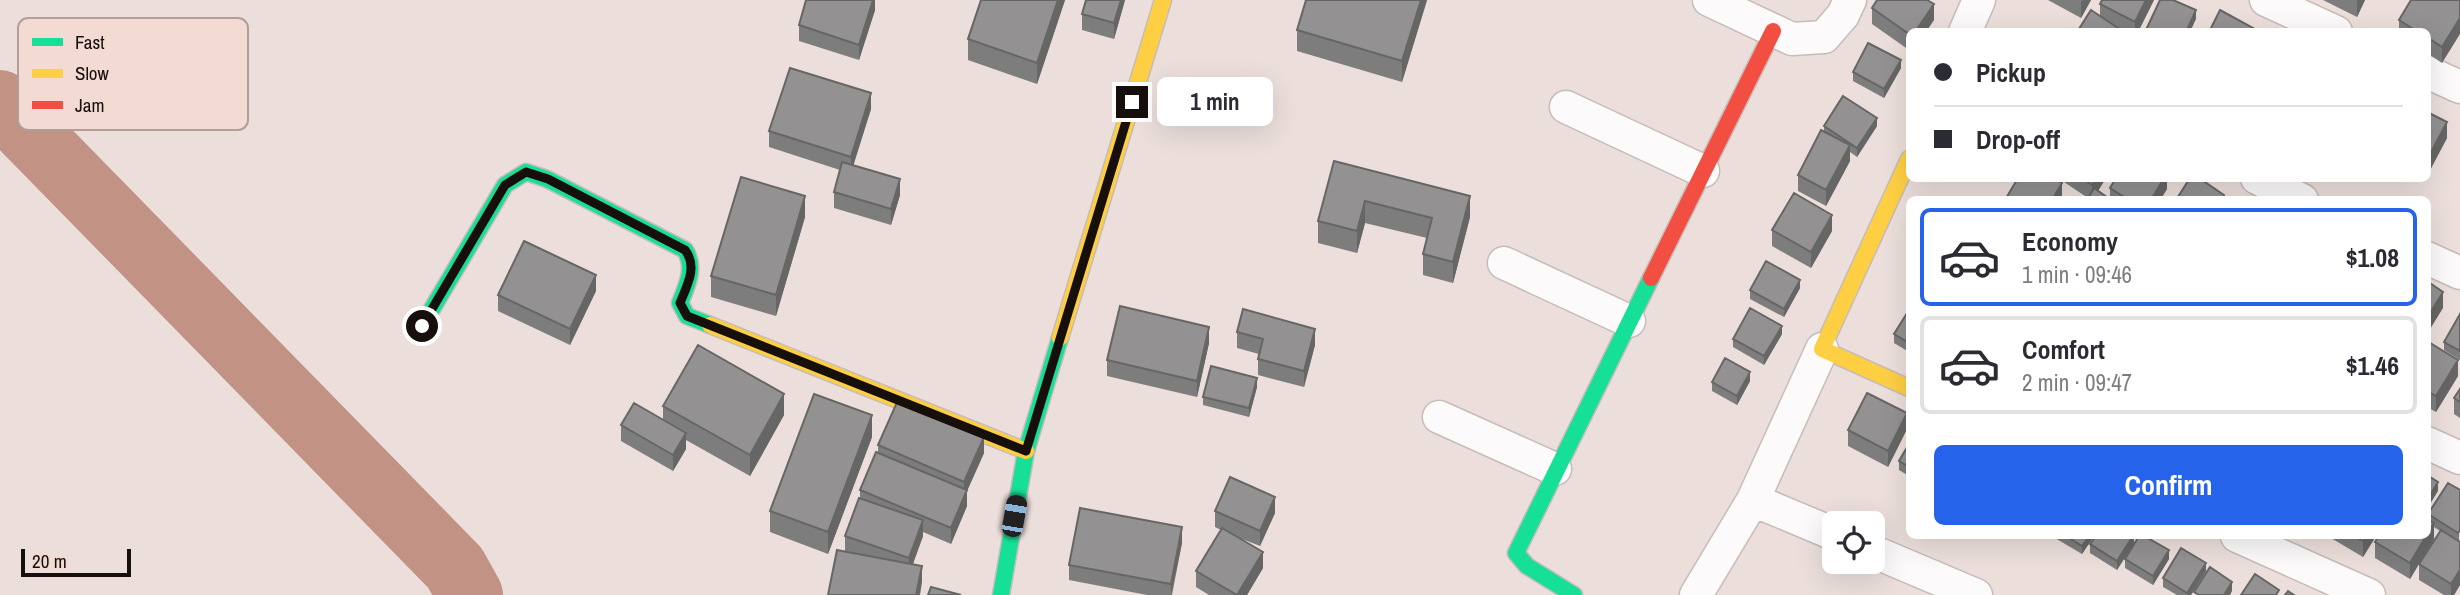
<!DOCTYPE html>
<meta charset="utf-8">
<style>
:root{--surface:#fff;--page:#f7f7f7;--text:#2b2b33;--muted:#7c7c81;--line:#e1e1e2;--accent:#2563eb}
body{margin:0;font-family:"Archivo Narrow",sans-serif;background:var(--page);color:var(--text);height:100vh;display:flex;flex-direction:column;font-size:26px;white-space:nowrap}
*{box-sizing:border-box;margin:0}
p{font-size:23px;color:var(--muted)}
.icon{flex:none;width:38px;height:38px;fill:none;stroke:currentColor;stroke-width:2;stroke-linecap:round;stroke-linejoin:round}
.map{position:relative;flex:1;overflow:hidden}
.side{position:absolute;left:1906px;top:196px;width:525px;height:343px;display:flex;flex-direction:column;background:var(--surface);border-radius:10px;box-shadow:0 7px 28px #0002}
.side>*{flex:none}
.hud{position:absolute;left:1906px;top:28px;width:525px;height:154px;border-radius:10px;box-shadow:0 7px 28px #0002;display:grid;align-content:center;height:154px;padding:0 28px;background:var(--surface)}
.fabs{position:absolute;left:1822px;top:511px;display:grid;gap:14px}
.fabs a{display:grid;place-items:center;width:63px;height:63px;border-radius:10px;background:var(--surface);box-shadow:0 7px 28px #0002;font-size:35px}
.scale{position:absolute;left:21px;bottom:18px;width:110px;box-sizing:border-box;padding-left:7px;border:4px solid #160f0c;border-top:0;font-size:19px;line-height:24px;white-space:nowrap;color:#160f0c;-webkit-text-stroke:5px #f3dbd4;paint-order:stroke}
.end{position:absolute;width:32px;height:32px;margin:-16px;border:9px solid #160f0c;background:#fff;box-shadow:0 0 0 4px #fff}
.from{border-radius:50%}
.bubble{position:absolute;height:49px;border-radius:10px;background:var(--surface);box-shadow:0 7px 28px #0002;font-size:23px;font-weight:700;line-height:49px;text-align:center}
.car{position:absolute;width:21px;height:42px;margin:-21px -10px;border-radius:9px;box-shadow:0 0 5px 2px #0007;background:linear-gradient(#222 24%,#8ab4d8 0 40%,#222 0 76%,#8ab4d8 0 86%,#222 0)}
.hud b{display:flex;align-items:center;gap:24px;height:66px;font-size:26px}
.hud b+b{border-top:2px solid var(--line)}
.hud i{width:18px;height:18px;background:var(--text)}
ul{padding:12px 0 0;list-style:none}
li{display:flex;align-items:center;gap:21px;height:98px;margin:0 14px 10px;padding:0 14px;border:4px solid var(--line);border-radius:10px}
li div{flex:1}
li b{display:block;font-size:26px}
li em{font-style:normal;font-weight:700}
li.active{border-color:var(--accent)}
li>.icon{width:63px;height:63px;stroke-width:1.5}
.button{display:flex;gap:14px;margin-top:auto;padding:14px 28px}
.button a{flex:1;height:80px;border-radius:10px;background:var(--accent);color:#fff;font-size:28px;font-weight:700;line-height:80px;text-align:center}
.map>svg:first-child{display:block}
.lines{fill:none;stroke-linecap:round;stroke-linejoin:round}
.river{stroke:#c29385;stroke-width:66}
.street-casing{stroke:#c6bcb9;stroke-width:35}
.fast-casing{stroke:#c6bcb9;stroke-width:19}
.slow-casing{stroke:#c6bcb9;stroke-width:19}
.jam-casing{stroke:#c6bcb9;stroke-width:19}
.street{stroke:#fcfafa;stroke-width:32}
.fast{stroke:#16e098;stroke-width:16}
.slow{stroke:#ffcf43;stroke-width:16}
.jam{stroke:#f24e42;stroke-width:16}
.wall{fill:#7e7d7d}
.shaded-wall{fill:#676666}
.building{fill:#939191;stroke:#676666;stroke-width:2}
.route{stroke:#160f0c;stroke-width:9}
.key{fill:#f3dbd4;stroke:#b19e98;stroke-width:2}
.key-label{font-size:19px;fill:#160f0c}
</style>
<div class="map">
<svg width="2460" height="595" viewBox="0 0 2460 595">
<rect width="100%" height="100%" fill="#ecdfdb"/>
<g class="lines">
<path class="river" d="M 0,103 L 455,568 L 470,595"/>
<defs>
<path id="street" d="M 1709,0 L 1792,39 L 1824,37 L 1843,15 L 1850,0
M 2266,0 L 2336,32
M 1965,32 L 1979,0
M 2427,72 L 2460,87
M 1566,107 L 1703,171
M 2257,178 L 2302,200
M 2427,258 L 2460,273
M 1504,263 L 1629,321
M 1822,349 L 1753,500 L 1834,534
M 1439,417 L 1555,469
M 2427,443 L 2460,458
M 2237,536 L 2369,595
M 1872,551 L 1976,595
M 1696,595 L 1753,500"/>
<path id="fast" d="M 422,326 L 505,185 L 526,172 L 547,179 L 685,250 C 696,268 687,285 680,303 L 687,316 L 710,325
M 1001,595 L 1026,451 L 1060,338
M 1574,595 L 1527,566 L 1516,553 L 1651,278"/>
<path id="slow" d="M 1909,159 L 1822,349 L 1909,388
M 710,325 L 1026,451
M 1060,338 L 1163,0"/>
<path id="jam" d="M 1651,278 L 1773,31"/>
</defs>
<use href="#street" class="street-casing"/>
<use href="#fast" class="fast-casing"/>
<use href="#slow" class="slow-casing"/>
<use href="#jam" class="jam-casing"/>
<use href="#street" class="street"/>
<use href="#fast" class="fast"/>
<use href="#slow" class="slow"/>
<use href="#jam" class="jam"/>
</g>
<path class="wall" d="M 875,0 L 875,10 L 859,60 L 799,41 L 799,25 Z
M 981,0 L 1065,0 L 1037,84 L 968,60 L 968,39 Z
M 1125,0 L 1114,39 L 1082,30 L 1082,14 Z
M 1427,0 L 1402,82 L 1297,51 L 1297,30 Z
M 2048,0 L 2091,0 L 2081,18 Z
M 2154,0 L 2138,32 L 2077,32 L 2100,16 L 2100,4 Z
M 2323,0 L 2365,0 L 2357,17 Z
M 2460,0 L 2442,63 L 2427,53 L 2427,32 L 2399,32 L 2399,20 Z
M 1872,8 L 1934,20 L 1909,32 L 1909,50 L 1872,24 Z
M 1901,68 L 1884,98 L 1853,81 L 1853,72 Z
M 871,109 L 853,165 L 900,195 L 891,225 L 834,208 L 834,192 L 840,170 L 769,147 L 769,131 Z
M 2427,112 L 2447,138 L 2429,172 L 2427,171 Z
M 1824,126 L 1877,126 L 1857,157 L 1850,152 L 1850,161 L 1826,206 L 1798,191 L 1798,175 L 1824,131 Z
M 1334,161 L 1470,217 L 1453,283 L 1423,275 L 1423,254 L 1427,238 L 1365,223 L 1357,253 L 1318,243 L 1318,221 Z
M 2058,178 L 2106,178 L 2098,191 L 2110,199 L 2110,188 L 2167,178 L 2167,189 L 2160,200 L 2087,200 L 2088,198 Z
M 805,217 L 776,316 L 711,297 L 711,276 Z
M 1772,230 L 1832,231 L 1811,268 L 1772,246 Z
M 1800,288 L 1784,317 L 1750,299 L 1750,290 Z
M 596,291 L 570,345 L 498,311 L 498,295 Z
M 1909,310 L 1909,352 L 1894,343 L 1894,334 Z
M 2460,314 L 2460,360 L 2444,350 L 2444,342 Z
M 1237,332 L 1315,345 L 1304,387 L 1258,375 L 1258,359 L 1259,354 L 1237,348 Z
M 1782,334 L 1764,365 L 1733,347 L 1733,339 Z
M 2427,341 L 2458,376 L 2436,412 L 2427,407 Z
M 1209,343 L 1197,397 L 1107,376 L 1107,360 Z
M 1750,381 L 1737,405 L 1712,391 L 1712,382 Z
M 1257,387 L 1249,417 L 1203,405 L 1203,397 Z
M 2460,389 L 2460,418 L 2454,414 L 2454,398 Z
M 663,406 L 784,415 L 750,476 L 686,440 L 686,449 L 673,471 L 621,441 L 621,425 L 663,420 Z
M 1907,429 L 1888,467 L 1848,446 L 1848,430 Z
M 872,437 L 828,554 L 770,532 L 770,511 Z
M 1909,444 L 1909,476 L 1899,470 L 1899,461 Z
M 878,445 L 984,453 L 967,491 L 967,506 L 951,544 L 923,532 L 923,536 L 913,564 L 922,582 L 845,551 L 845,536 L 860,498 L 860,490 L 878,452 Z
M 2460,490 L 2459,541 L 2460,585 L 2454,595 L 2444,595 L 2419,580 L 2419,564 L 2440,531 L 2434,527 L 2434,539 L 2410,579 L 2375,558 L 2375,542 L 2427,536 L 2428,514 Z
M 1215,511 L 1275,513 L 1260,546 L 1237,537 L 1263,568 L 1247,595 L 1209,595 L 1196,587 L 1196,571 L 1221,530 L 1215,527 Z
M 2055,536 L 2094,536 L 2082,554 L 2055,538 Z
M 2134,536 L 2134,543 L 2117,570 L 2090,553 L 2090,544 Z
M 2331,536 L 2376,536 L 2363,557 L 2331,538 Z
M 1182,543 L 1172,595 L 1147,595 L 1069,580 L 1069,565 Z
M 2125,559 L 2169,559 L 2153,585 L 2125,568 Z
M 2206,571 L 2191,595 L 2177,595 L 2163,587 L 2163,578 Z"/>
<path class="shaded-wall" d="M 873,0 L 875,0 L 875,10 L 859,60 L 859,45 Z
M 1058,0 L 1065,0 L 1037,84 L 1037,63 Z
M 1121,0 L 1125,0 L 1114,39 L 1114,23 Z
M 1421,0 L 1427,0 L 1402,82 L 1402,61 Z
M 2083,0 L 2091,0 L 2081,18 L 2081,2 Z
M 2146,0 L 2154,0 L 2138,32 L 2135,32 L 2135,22 Z
M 2357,0 L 2365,0 L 2357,17 Z
M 1934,4 L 1934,20 L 1926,32 L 1915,32 Z
M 2196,10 L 2196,19 L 2190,32 L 2186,32 Z
M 2460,18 L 2460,34 L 2442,63 L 2442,47 Z
M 1901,60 L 1901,68 L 1884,98 L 1884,89 Z
M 871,93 L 871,109 L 851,173 L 851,157 Z
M 1877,118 L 1877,126 L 1857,157 L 1857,148 Z
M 2447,122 L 2447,138 L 2429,172 L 2429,156 Z
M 1850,145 L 1850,161 L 1826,206 L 1826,190 Z
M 2096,178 L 2106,178 L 2092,200 L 2092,185 Z
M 2164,178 L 2167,178 L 2167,189 L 2160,200 L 2151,200 Z
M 900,179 L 900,195 L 891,225 L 891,209 Z
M 2062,183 L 2062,199 L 2052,200 Z
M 805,196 L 805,217 L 776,316 L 776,295 Z
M 1470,196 L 1470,217 L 1453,283 L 1453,262 Z
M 1365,201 L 1365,223 L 1357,253 L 1357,231 Z
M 1832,215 L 1832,231 L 1811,268 L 1811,252 Z
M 596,275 L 596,291 L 570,345 L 570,329 Z
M 1800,280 L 1800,288 L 1784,317 L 1784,309 Z
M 2443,292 L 2443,308 L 2427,334 L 2427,318 Z
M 1782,326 L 1782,334 L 1764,365 L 1764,356 Z
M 1209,327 L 1209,343 L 1197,397 L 1197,381 Z
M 1315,329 L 1315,345 L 1304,387 L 1304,371 Z
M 2458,360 L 2458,376 L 2436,412 L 2436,396 Z
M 1750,372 L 1750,381 L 1737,405 L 1737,396 Z
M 1257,378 L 1257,387 L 1249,417 L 1249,408 Z
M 784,394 L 784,415 L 750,476 L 750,455 Z
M 1907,413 L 1907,429 L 1888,467 L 1888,451 Z
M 872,415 L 872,437 L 828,554 L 828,532 Z
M 686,433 L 686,449 L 673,471 L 673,455 Z
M 984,437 L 984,453 L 967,491 L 967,506 L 951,544 L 951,528 L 964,497 L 964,482 Z
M 2438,482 L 2438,491 L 2427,509 L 2427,500 Z
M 1275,497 L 1275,513 L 1260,546 L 1260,531 Z
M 923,520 L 923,536 L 909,574 L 909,558 Z
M 2434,523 L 2434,539 L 2410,579 L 2410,563 Z
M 1182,527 L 1182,543 L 1171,595 L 1171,584 Z
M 2089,536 L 2094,536 L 2082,554 L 2082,546 Z
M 2133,536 L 2134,543 L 2117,570 L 2117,561 Z
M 2367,536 L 2376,536 L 2363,557 L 2363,541 Z
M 2169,550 L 2169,559 L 2153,585 L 2153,576 Z
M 1263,552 L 1263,568 L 1247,595 L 1237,595 Z
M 2206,563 L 2206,571 L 2191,595 L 2187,595 L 2187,593 Z
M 922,566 L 922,582 L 920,595 L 916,595 Z
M 2460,570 L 2460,585 L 2454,595 L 2451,595 L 2451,584 Z
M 2232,582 L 2232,591 L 2230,595 L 2224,595 Z"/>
<path class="building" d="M 806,0 L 873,0 L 859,45 L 799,25 Z
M 981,0 L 1058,0 L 1037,63 L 968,39 Z
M 1086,0 L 1121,0 L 1114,23 L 1082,14 Z
M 1306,0 L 1421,0 L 1402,61 L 1297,30 Z
M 1877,0 L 1927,0 L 1934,4 L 1915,32 L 1909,32 L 1909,34 L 1872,8 Z
M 2102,0 L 2146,0 L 2135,22 L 2100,4 Z
M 2160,0 L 2173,0 L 2196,10 L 2186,32 L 2149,32 L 2146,30 Z
M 2411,0 L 2460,0 L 2460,18 L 2442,47 L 2427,37 L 2427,32 L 2418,32 L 2399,20 Z
M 2091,10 L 2124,32 L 2077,32 Z
M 2220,10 L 2255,29 L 2253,32 L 2209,32 Z
M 1868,43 L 1901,60 L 1884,89 L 1853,72 Z
M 790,68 L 871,93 L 851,157 L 769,131 Z
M 1843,96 L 1877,118 L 1857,148 L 1824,126 Z
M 2427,112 L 2447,122 L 2429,156 L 2427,155 Z
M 1821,130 L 1850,145 L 1826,190 L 1798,175 Z
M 1334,161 L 1470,196 L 1453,262 L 1423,254 L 1432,218 L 1365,201 L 1357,231 L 1318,221 Z
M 842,162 L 900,179 L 891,209 L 834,192 Z
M 741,177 L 805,196 L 776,295 L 711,276 Z
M 2018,178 L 2054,178 L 2062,183 L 2052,200 L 2005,200 Z
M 2082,178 L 2096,178 L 2092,185 Z
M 2116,178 L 2164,178 L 2151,200 L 2129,200 L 2110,188 Z
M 2190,178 L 2199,178 L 2224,195 L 2222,200 L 2176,200 Z
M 2094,188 L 2111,200 L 2087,200 Z
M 1794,193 L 1832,215 L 1811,252 L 1772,230 Z
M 524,241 L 596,275 L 570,329 L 498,295 Z
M 1766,261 L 1800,280 L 1784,309 L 1750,290 Z
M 2427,281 L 2443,292 L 2427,318 Z
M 1120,306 L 1209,327 L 1197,381 L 1107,360 Z
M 1750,308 L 1782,326 L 1764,356 L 1733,339 Z
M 1243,309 L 1315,329 L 1304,371 L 1258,359 L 1263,339 L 1237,332 Z
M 1909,310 L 1909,343 L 1894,334 Z
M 2460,314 L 2460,351 L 2444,342 Z
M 2427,341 L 2458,360 L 2436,396 L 2427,391 Z
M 698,345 L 784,394 L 750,455 L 663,406 Z
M 1725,358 L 1750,372 L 1737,396 L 1712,382 Z
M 1211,366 L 1257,378 L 1249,408 L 1203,397 Z
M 2460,389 L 2460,402 L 2454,398 Z
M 1867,393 L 1907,413 L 1888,451 L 1848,430 Z
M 814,394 L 872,415 L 828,532 L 770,511 Z
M 898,400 L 984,437 L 964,482 L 878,445 Z
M 634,403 L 686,433 L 673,455 L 621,425 Z
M 1909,444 L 1909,467 L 1899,461 Z
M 876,452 L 967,490 L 951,528 L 860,490 Z
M 2427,475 L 2438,482 L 2427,500 Z
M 1230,477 L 1275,497 L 1260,531 L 1215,511 Z
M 2448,483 L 2460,490 L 2460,530 L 2458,533 L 2428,514 Z
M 859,498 L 923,520 L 909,558 L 845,536 Z
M 1080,508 L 1182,527 L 1171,584 L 1069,565 Z
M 2427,519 L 2434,523 L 2427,534 Z
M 1222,528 L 1263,552 L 1237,595 L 1196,571 Z
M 2441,530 L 2460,542 L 2460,570 L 2451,584 L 2419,564 Z
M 2066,536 L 2089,536 L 2082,546 Z
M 2096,536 L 2133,536 L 2117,561 L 2090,544 Z
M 2139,536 L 2144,536 L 2169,550 L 2153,576 L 2125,559 Z
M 2354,536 L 2367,536 L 2363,541 Z
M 2379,536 L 2426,536 L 2410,563 L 2375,542 Z
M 2181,548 L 2206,563 L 2187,593 L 2163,578 Z
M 837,550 L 922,566 L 916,595 L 828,595 Z
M 2210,567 L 2232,582 L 2224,595 L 2199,595 L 2194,592 Z
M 2255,574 L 2279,590 L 2276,595 L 2241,595 Z
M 931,587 L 961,595 L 928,595 Z
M 2288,591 L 2294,595 L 2285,595 Z"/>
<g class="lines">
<path class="route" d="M 422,326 L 505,185 L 526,172 L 548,179 L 685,250 C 698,267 687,285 680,303 L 687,316 L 1026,451 L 1132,102"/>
</g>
<rect x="18" y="18" width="230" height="112" rx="10" class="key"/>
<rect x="32" y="38" width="31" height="8" fill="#16e098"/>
<rect x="32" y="69" width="31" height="9" fill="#ffcf43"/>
<rect x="32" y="101" width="31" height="8" fill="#f24e42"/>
<g class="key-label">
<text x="75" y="49">Fast</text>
<text x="75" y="80">Slow</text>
<text x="75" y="112">Jam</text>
</g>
</svg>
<div class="fabs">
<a><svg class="icon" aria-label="locate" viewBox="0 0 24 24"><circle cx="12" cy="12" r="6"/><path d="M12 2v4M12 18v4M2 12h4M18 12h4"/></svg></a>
</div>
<div class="scale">20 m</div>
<i class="end from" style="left:422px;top:326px"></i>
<i class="end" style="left:1132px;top:102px"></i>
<div class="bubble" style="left:1157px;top:77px;width:116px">1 min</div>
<i class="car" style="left:1014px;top:516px;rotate:10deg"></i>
<div class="hud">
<b><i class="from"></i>Pickup</b>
<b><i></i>Drop-off</b>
</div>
<section class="side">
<ul>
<li class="active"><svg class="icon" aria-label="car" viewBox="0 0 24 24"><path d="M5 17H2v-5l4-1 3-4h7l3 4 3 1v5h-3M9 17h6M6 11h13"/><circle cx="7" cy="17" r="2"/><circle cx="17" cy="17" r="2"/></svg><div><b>Economy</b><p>1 min · 09:46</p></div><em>$1.08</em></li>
<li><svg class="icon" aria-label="car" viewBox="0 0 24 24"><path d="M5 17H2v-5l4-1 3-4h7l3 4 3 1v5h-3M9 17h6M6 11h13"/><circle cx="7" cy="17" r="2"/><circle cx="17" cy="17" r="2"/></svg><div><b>Comfort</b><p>2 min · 09:47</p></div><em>$1.46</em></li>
</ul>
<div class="button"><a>Confirm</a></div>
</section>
</div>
